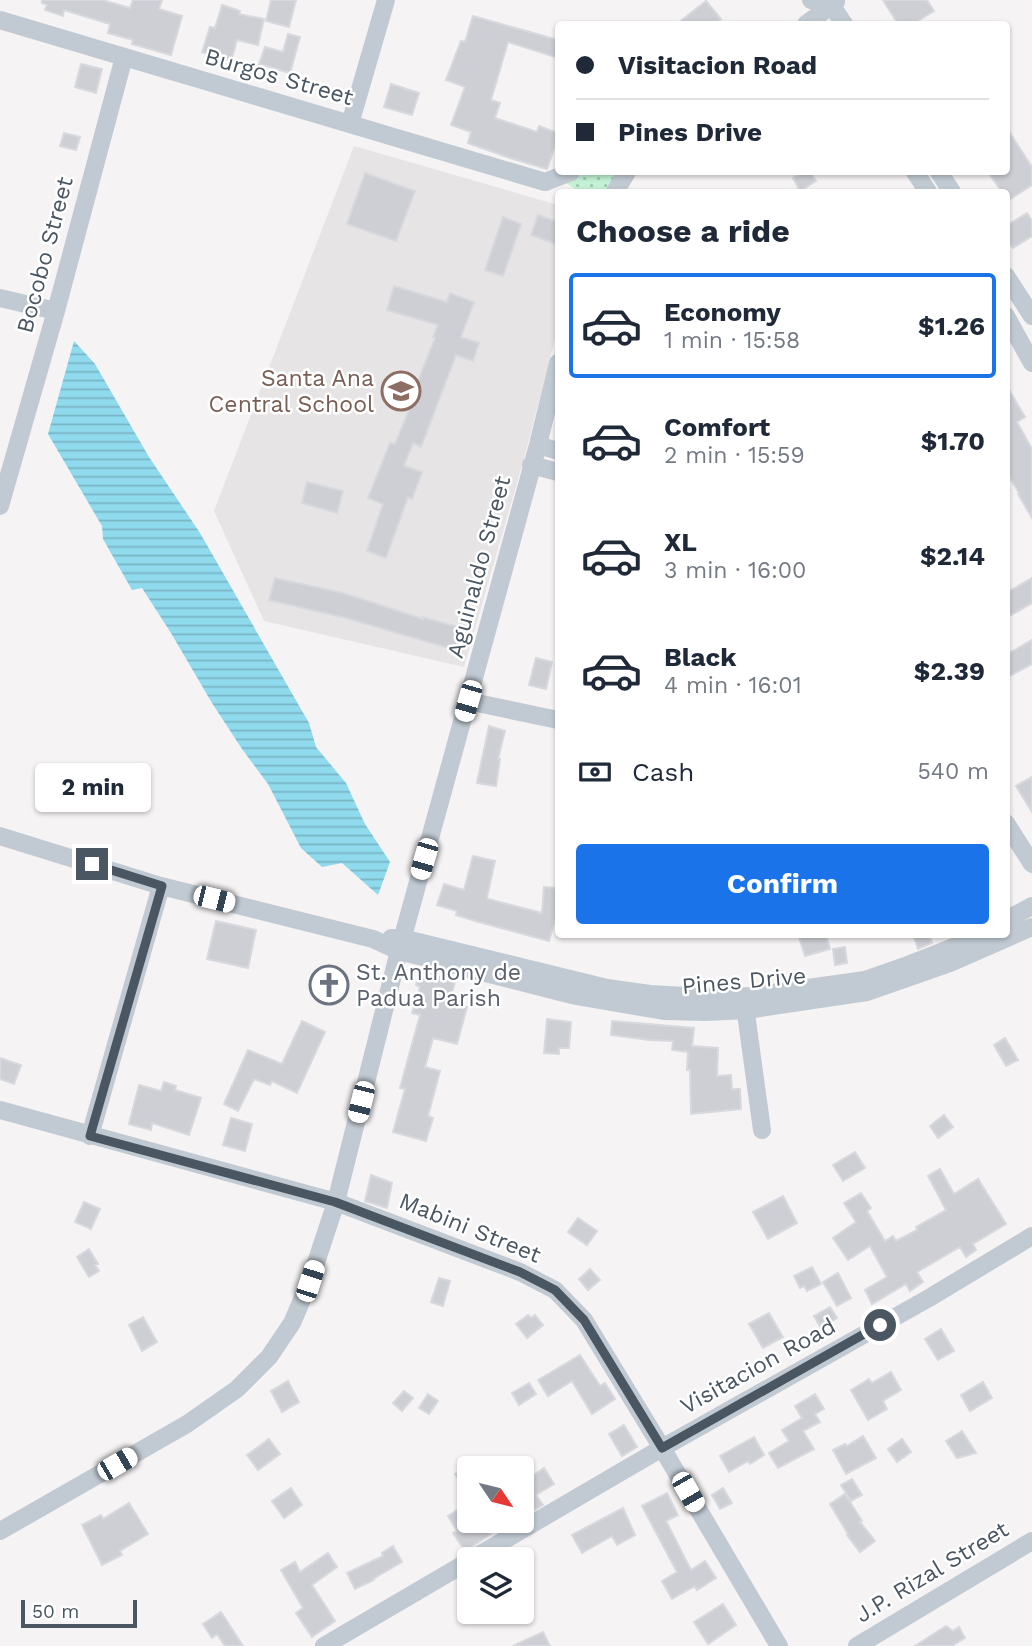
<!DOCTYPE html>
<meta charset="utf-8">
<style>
:root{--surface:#fff;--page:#f6f6f7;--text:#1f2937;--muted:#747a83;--line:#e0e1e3;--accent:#1a73e8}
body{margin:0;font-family:"Work Sans",sans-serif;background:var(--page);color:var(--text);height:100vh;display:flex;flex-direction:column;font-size:26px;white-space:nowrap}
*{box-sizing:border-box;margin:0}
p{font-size:23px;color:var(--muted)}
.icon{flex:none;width:38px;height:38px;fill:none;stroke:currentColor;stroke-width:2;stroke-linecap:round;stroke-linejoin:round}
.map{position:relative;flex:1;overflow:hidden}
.side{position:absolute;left:555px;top:189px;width:455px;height:749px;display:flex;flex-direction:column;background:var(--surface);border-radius:7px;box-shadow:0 2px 5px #0004}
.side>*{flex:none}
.hud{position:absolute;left:555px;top:21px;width:455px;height:154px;border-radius:7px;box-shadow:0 2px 5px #0004;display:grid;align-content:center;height:154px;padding:0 21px;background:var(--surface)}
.needle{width:46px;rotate:125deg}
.fabs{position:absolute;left:457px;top:1456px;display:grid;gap:14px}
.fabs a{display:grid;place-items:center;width:77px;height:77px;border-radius:7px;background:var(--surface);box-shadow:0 2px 5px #0004;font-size:35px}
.scale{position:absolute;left:21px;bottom:18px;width:116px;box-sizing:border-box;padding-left:7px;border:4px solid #4a5661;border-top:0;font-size:19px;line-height:24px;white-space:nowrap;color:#4a5661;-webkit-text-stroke:5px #fff;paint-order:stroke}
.end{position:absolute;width:32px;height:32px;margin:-16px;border:9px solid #4a5661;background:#fff;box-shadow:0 0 0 4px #fff}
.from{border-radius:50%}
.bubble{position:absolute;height:49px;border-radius:7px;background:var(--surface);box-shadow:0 2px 5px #0004;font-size:23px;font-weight:700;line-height:49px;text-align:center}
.car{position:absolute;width:21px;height:42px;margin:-21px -10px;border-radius:9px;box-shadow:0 0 5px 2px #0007;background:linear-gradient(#fff 24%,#345 0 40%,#fff 0 76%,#345 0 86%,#fff 0)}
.hud b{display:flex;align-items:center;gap:24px;height:66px;font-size:26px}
.hud b+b{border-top:2px solid var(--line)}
.hud i{width:18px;height:18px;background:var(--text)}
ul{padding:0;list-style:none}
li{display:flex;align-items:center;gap:21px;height:105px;margin:0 14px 10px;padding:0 7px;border:4px solid transparent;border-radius:7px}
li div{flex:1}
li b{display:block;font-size:26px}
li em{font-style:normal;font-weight:700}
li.selected{border-color:var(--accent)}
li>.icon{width:63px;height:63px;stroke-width:1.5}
h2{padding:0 21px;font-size:32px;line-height:84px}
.pay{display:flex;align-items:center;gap:18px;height:77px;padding:0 21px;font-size:26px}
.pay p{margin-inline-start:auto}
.primary-button{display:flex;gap:14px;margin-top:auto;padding:14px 21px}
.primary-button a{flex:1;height:80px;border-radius:7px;background:var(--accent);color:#fff;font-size:28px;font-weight:700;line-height:80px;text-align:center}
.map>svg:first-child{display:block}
.education{fill:#e6e4e5}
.park{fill:url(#park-dots)}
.water{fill:url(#water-rules)}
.building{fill:#cdcfd5;stroke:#d7d9de;stroke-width:2}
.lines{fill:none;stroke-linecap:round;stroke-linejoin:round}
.minor{stroke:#c1cad2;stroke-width:18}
.route{stroke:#4a5661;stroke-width:9}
.labels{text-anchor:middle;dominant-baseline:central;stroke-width:5;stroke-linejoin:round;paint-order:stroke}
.street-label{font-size:23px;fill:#4a5661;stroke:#fff}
.education-label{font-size:23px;fill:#785e54;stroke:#fff;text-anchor:end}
.worship-label{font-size:23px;fill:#5b616d;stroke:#fff;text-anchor:start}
</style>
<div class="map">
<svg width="1032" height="1646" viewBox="0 0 1032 1646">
<defs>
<pattern id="park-dots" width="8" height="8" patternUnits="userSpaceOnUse" patternTransform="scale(1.75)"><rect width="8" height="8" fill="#c3f1d5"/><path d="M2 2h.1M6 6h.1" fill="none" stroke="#a0c6b0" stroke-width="1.8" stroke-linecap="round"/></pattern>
<pattern id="water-rules" width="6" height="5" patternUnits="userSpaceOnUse" patternTransform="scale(1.75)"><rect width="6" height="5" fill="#90daee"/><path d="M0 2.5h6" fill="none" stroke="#78b4c4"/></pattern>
</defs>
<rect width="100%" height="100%" fill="#f5f3f3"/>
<path class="education" d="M 354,146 L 558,205 L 558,327 L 525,455 L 464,667 L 264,621 L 214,511 Z"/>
<path class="park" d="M 589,172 L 621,172 L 608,192 L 579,192 L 565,182 Z"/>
<path class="water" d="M 74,341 L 95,364 L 149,457 L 200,533 L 309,723 L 316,747 L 346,783 L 365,824 L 390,862 L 378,895 L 342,863 L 322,867 L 301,848 L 268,784 L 242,749 L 212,703 L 171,633 L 142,588 L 132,590 L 103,539 L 102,526 L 48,434 Z"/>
<path class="building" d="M 42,0 L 102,0 L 130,8 L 133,0 L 162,0 L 159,9 L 182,16 L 171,55 L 132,44 L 133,40 L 108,33 L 110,24 L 64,10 L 63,16 L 45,10 L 47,5 L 42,3 Z
M 271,0 L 296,0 L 289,27 L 266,21 Z
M 883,0 L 927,0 L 934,11 L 913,24 L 898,24 Z
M 706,1 L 721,19 L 714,24 L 677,24 Z
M 222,5 L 240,11 L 239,14 L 264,19 L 258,45 L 237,40 L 231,61 L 202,52 L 210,27 L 215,28 Z
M 473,16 L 558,40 L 558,58 L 508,42 L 491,100 L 500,103 L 495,118 L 537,132 L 539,126 L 558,133 L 558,137 L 547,169 L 510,158 L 468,143 L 471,132 L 451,125 L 465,87 L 446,80 L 461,41 L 465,42 Z
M 288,34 L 300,37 L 290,73 L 259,64 L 265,47 L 283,52 Z
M 81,64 L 102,69 L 96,93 L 75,87 Z
M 391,84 L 419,93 L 412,115 L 384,107 Z
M 1006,127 L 1032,167 L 1032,185 L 1007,201 L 1006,192 L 1002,192 L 988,172 L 1006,172 Z
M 64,133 L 80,137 L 76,150 L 60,146 Z
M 804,172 L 810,172 L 816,181 L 800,191 L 793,178 Z
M 365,173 L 415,191 L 396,241 L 347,224 Z
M 1027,213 L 1032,221 L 1032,236 L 1013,248 L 1006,238 L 1006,226 Z
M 538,215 L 558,222 L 558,245 L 531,235 Z
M 503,217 L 521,224 L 503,276 L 485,270 Z
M 394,286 L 447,302 L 450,293 L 474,302 L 461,337 L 479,343 L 473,361 L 456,355 L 421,447 L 413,443 L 404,466 L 422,472 L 412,499 L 408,497 L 386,558 L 367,551 L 383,504 L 368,498 L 390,443 L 395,444 L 418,387 L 416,386 L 435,338 L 433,337 L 438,325 L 387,310 Z
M 1006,385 L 1025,417 L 1017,422 L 1032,449 L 1032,518 L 1018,494 L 1019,493 L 1006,471 Z
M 307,482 L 343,491 L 337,513 L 302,503 Z
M 275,578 L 343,593 L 423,619 L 423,617 L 468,630 L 462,652 L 346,618 L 269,600 Z
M 1032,578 L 1032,603 L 1006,618 L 1006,593 Z
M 1032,640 L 1032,664 L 1006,678 L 1006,655 Z
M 536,658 L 552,662 L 546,689 L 529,685 Z
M 489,726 L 505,731 L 498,759 L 500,759 L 496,786 L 477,783 Z
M 1032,777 L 1032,812 L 1016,786 Z
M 473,856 L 495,861 L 487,897 L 488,899 L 542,913 L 544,887 L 558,888 L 558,909 L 549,941 L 479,922 L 456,915 L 457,911 L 437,905 L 444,884 L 464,890 Z
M 216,921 L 256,930 L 248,968 L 207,959 Z
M 798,934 L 826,934 L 830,949 L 805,956 Z
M 913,934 L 929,934 L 932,943 L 918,949 Z
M 845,947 L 847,963 L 835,965 L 833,949 Z
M 420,971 L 455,982 L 449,1003 L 467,1007 L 457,1044 L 433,1038 L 425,1067 L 440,1071 L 428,1116 L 433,1118 L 426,1141 L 393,1132 L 405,1089 L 400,1088 L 420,1015 L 412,1013 L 420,987 L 416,985 Z
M 547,1019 L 571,1022 L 569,1048 L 559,1048 L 559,1054 L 544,1053 Z
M 302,1021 L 325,1032 L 297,1093 L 272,1081 L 270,1085 L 254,1079 L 238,1111 L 224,1104 L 248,1050 L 282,1064 Z
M 612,1021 L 694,1028 L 692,1046 L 718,1048 L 717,1076 L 731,1075 L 732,1089 L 740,1089 L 741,1109 L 691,1114 L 690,1070 L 687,1070 L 688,1052 L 672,1050 L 673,1041 L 649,1040 L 611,1035 Z
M 1005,1038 L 1018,1060 L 1006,1066 L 994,1045 Z
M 0,1058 L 21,1065 L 14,1084 L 0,1079 Z
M 164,1082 L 176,1086 L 175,1090 L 201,1098 L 189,1135 L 152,1123 L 151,1130 L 129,1124 L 139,1085 L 161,1091 Z
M 944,1115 L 953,1127 L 938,1138 L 930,1126 Z
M 231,1118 L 252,1124 L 245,1151 L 223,1145 Z
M 855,1152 L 865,1168 L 843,1181 L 833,1165 Z
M 940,1169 L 954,1194 L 978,1179 L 1006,1224 L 973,1244 L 976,1250 L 966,1257 L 960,1247 L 917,1272 L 923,1282 L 910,1291 L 906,1284 L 872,1304 L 865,1290 L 887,1277 L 870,1246 L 848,1260 L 833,1238 L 856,1222 L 844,1203 L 861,1193 L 871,1208 L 867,1211 L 885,1241 L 893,1236 L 896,1241 L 917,1230 L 916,1227 L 946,1210 L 928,1176 Z
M 371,1175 L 392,1183 L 387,1208 L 365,1201 Z
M 783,1196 L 797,1223 L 768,1239 L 753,1212 Z
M 84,1202 L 100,1209 L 91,1229 L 75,1222 Z
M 578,1218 L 597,1231 L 587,1245 L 568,1232 Z
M 89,1249 L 98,1264 L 95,1265 L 99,1271 L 89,1277 L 77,1257 Z
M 812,1267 L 821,1284 L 807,1291 L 804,1286 L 800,1288 L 794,1276 Z
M 590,1269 L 600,1280 L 588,1290 L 579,1279 Z
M 838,1273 L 851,1298 L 837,1306 L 823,1282 Z
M 439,1278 L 450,1281 L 443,1306 L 431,1302 Z
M 830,1307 L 837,1318 L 821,1328 L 814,1316 Z
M 769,1313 L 783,1337 L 763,1348 L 749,1324 Z
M 528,1315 L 531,1318 L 535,1315 L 543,1325 L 527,1338 L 516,1324 Z
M 143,1317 L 157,1342 L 142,1351 L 129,1325 Z
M 941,1329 L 954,1351 L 938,1360 L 925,1339 Z
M 580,1355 L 600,1386 L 605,1383 L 615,1399 L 592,1414 L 572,1381 L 548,1396 L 538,1380 Z
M 891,1372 L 901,1390 L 883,1401 L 887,1409 L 868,1420 L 851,1390 L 869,1379 L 872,1383 Z
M 288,1381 L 299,1402 L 282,1412 L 271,1391 Z
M 983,1382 L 992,1398 L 970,1411 L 961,1395 Z
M 529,1383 L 536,1394 L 519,1405 L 512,1393 Z
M 404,1391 L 413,1398 L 402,1411 L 393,1403 Z
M 428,1394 L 438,1401 L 429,1414 L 419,1408 Z
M 815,1394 L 824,1409 L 815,1414 L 820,1422 L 803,1431 L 814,1449 L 778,1468 L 769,1453 L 789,1441 L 782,1430 L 802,1418 L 795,1406 Z
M 624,1425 L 637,1447 L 622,1456 L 609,1434 Z
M 962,1431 L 976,1453 L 957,1458 L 946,1441 Z
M 863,1436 L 876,1458 L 846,1474 L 833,1450 L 845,1444 L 847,1446 Z
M 754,1437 L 764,1455 L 750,1464 L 748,1461 L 729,1472 L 720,1456 Z
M 269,1439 L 280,1454 L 258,1470 L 247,1455 Z
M 902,1439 L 911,1452 L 897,1462 L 888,1449 Z
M 469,1465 L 469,1496 L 455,1474 Z
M 544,1468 L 554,1484 L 536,1495 L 543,1505 L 522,1517 L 522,1489 L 530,1483 L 527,1480 Z
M 852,1479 L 862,1495 L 851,1501 L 841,1485 Z
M 291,1488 L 302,1505 L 284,1518 L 272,1501 Z
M 723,1488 L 732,1503 L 720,1509 L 712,1495 Z
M 667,1493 L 678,1515 L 666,1521 L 691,1570 L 705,1561 L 716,1578 L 697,1590 L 695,1586 L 672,1599 L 662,1581 L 677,1572 L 642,1506 Z
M 845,1494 L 862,1521 L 860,1522 L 875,1541 L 860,1552 L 847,1535 L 848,1534 L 830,1504 Z
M 469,1502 L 469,1521 L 482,1521 L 491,1534 L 465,1551 L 453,1533 L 457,1531 L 448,1516 Z
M 129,1503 L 148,1534 L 120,1551 L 122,1555 L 102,1565 L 82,1525 L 101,1515 L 103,1519 Z
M 623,1508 L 635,1535 L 617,1545 L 612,1536 L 582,1553 L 572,1535 Z
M 393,1546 L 402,1562 L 373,1579 L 374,1580 L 355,1589 L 347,1573 L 383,1556 L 382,1553 Z
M 328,1553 L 337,1567 L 312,1585 L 335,1621 L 312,1637 L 296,1613 L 303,1608 L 281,1570 L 295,1562 L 300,1572 Z
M 723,1604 L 736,1625 L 708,1644 L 694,1622 Z
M 221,1612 L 243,1646 L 225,1646 L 217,1634 L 212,1638 L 203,1624 Z
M 946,1626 L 953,1631 L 959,1627 L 965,1638 L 952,1646 L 915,1646 Z
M 543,1632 L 550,1646 L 513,1646 Z"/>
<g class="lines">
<path class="minor" d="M 811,0 L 832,6 L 844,24
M 0,20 L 545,182 L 571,172
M 806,24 L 836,2
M 350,124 L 386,0
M 915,172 L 928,192
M 939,172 L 952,192
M 615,192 L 627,172
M 1006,276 L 1032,316
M 0,298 L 56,311
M 1006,316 L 1032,363
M 538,445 L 558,451
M 531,465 L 558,472
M 0,506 L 56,311 L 124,57
M 468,701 L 558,720
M 1006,823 L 1032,864
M 0,836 L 161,886 L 373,939 L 399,951 L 576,996 L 664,1011 L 706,1012 L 747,1010 L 867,992 L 950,963 L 1032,927
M 1006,920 L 1032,906
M 391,938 L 402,938 L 607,988 L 650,994 L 704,997 L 750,996 L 865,980 L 908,965 L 954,947 L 978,934
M 744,999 L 762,1130
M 0,1110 L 336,1202 L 520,1272 L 555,1290 L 584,1320 L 662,1448 L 779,1646
M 90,1136 L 161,886
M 0,1531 L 187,1424 L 237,1389 L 269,1357 L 292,1323 L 310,1281 L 336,1202 L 399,951 L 538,445 L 558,363
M 472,1559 L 662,1448 L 929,1298 L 1032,1236
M 324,1646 L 469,1561
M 857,1646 L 1032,1541"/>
</g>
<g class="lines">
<path class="route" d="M 92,864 L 162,886 L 90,1136 L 335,1202 L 520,1272 L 555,1290 L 584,1320 L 662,1448 L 880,1325"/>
</g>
<defs>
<symbol id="school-ring" viewBox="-11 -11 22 22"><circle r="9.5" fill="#fff" stroke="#8d6e63" stroke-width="1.5"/><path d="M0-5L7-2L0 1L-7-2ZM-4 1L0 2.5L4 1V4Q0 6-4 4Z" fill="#8d6e63"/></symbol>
<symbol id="church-ring" viewBox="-11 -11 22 22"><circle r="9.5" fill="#fff" stroke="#6b7280" stroke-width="1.5"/><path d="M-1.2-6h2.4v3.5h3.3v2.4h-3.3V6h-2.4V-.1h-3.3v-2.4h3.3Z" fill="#6b7280"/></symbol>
</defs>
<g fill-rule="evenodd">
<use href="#school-ring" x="379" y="369" width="44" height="44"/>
<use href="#church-ring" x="307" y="963" width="44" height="44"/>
</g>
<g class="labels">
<g class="street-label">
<text transform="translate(279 77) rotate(16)">Burgos Street</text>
<text transform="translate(45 255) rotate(-75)">Bocobo Street</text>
<text transform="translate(479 567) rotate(-75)">Aguinaldo Street</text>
<text transform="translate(744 981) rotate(-5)">Pines Drive</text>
<text transform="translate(470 1228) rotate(22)">Mabini Street</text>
<text transform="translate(758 1366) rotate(-29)">Visitacion Road</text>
<text transform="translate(932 1572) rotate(-31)">J.P. Rizal Street</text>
</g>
<g class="education-label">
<text x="374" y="378">Santa Ana<tspan x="374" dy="26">Central School</tspan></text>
</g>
<g class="worship-label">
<text x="356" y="972">St. Anthony de<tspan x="356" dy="26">Padua Parish</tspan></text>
</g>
</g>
</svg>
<div class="fabs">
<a><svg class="needle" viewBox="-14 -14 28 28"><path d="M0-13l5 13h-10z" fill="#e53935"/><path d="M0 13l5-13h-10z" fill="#747a83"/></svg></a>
<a><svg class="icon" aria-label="layers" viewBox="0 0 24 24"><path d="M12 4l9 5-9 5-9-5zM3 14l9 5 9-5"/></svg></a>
</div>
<div class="scale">50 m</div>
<i class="end from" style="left:880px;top:1325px"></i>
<i class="end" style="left:92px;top:864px"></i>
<div class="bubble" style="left:35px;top:763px;width:116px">2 min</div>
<i class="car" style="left:468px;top:701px;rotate:196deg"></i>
<i class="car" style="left:424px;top:859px;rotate:196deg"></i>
<i class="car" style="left:214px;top:899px;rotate:104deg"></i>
<i class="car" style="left:361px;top:1102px;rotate:194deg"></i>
<i class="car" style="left:310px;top:1281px;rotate:18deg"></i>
<i class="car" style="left:117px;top:1464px;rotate:60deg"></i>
<i class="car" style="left:688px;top:1492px;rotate:150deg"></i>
<div class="hud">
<b><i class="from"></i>Visitacion Road</b>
<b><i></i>Pines Drive</b>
</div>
<section class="side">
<h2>Choose a ride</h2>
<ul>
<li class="selected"><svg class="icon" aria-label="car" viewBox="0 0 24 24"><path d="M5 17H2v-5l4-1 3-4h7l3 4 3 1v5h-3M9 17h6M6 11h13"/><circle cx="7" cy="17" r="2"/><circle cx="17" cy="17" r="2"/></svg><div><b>Economy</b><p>1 min · 15:58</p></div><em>$1.26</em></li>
<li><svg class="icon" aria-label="car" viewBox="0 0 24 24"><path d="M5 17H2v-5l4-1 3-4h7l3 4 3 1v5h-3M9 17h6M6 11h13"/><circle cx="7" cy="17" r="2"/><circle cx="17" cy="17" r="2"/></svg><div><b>Comfort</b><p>2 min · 15:59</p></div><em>$1.70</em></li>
<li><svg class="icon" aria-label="car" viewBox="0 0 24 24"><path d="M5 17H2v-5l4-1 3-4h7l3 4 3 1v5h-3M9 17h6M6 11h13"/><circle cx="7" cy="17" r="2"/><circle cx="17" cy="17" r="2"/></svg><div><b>XL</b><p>3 min · 16:00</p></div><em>$2.14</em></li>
<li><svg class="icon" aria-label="car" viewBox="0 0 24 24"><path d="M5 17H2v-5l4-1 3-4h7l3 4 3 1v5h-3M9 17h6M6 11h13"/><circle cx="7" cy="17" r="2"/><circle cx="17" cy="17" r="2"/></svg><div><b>Black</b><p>4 min · 16:01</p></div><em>$2.39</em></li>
</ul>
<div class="pay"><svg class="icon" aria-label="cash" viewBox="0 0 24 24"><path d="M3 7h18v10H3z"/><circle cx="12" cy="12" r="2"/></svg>Cash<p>540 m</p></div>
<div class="primary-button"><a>Confirm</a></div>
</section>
</div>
